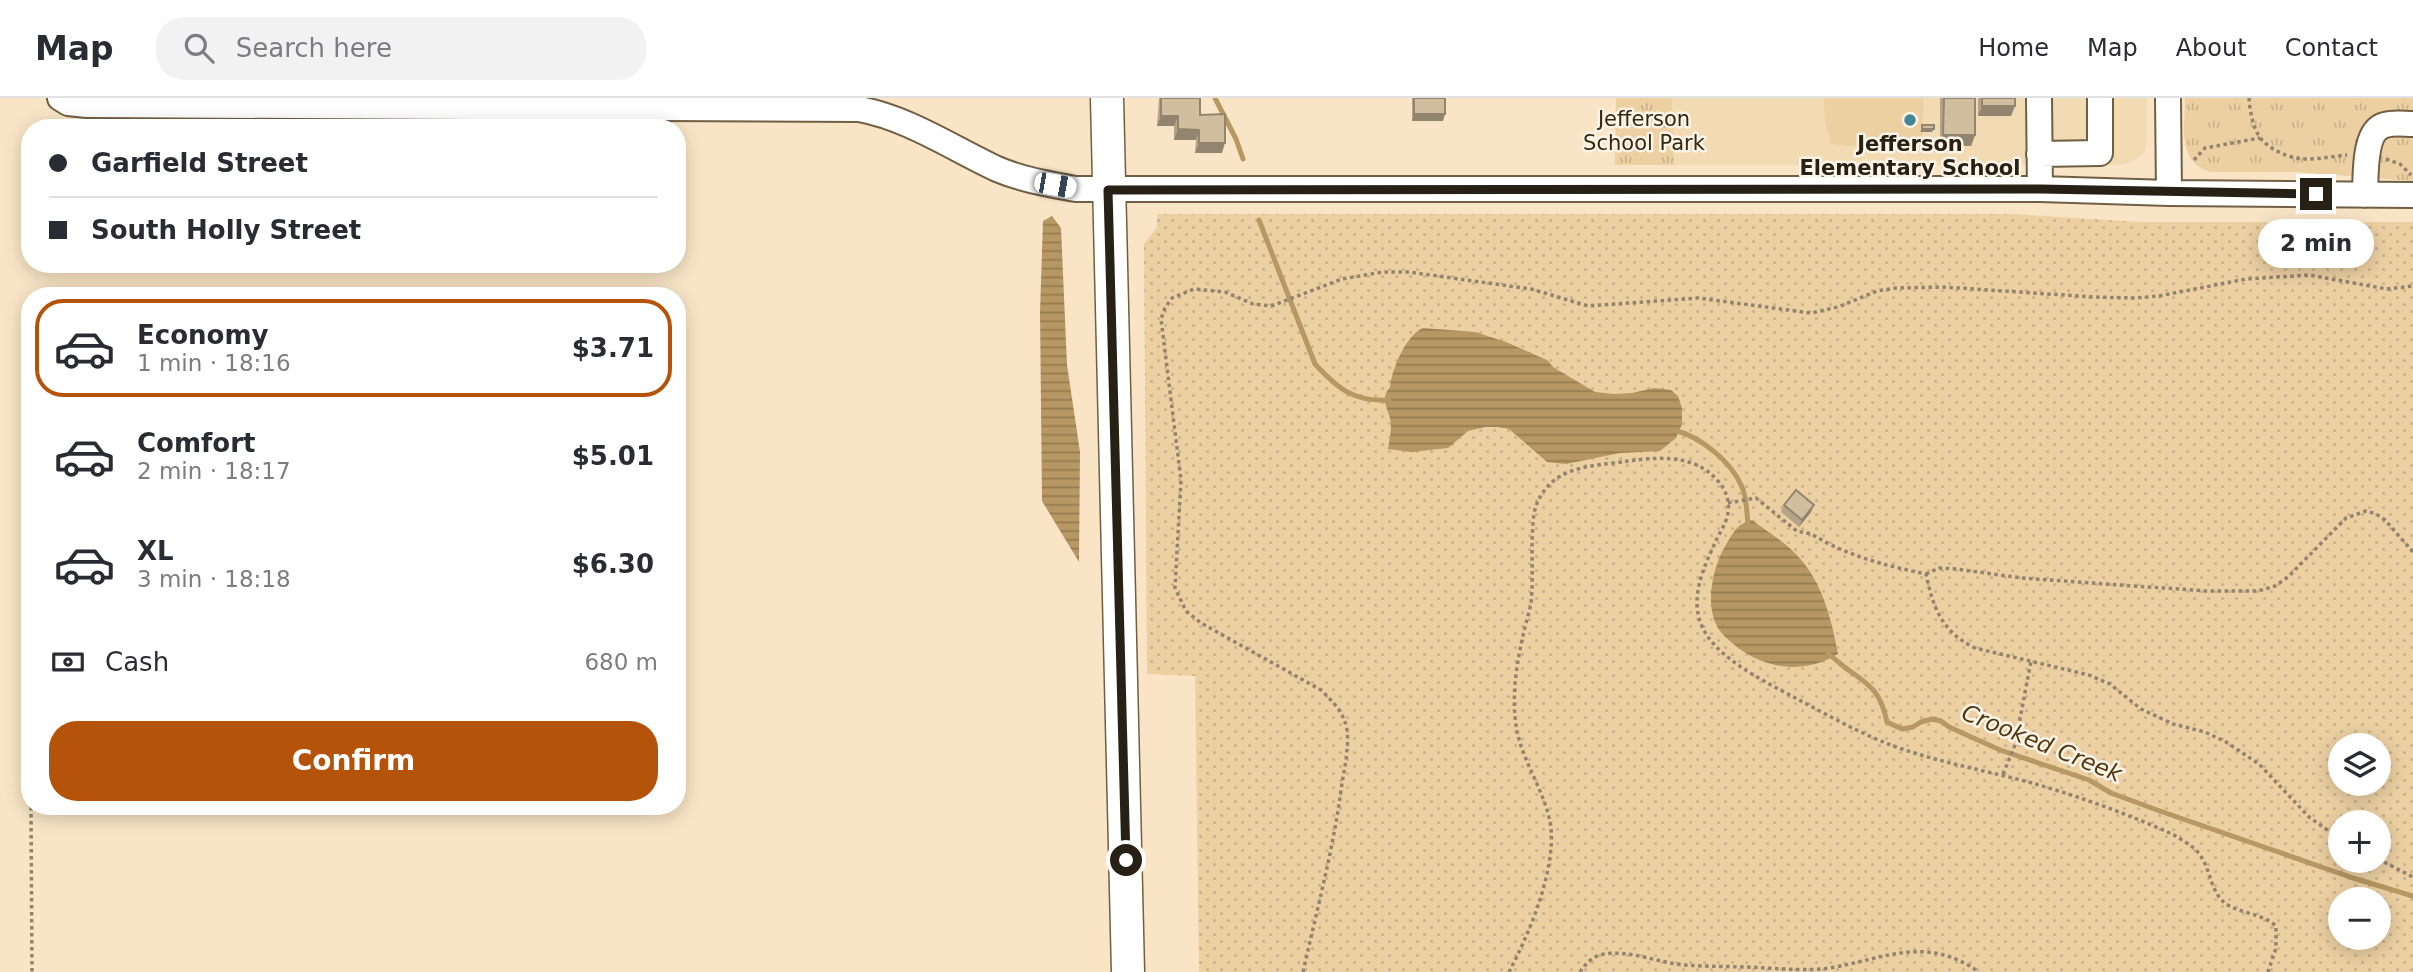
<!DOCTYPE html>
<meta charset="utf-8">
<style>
:root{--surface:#fff;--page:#f2f2f3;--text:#2b2b33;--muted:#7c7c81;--line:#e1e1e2;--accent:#b45309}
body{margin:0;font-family:"DejaVu Sans",sans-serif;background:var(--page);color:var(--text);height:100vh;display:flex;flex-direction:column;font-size:26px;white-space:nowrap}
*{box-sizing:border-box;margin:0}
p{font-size:23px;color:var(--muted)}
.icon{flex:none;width:38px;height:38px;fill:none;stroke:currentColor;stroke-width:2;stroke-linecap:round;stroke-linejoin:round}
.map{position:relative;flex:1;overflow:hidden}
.drawer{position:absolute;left:21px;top:189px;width:665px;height:528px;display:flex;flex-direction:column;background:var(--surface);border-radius:28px;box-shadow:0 4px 18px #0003}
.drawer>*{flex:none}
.guide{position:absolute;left:21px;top:21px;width:665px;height:154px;border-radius:28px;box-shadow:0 4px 18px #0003;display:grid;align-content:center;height:154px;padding:0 28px;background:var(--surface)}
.controls{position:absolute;left:2328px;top:635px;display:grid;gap:14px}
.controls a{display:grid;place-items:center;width:63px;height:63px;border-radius:50%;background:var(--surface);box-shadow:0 4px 18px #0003;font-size:35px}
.end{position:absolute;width:32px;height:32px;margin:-16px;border:9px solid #272014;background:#fff;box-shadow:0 0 0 4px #fff}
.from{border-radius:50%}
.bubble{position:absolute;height:49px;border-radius:24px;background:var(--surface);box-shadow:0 4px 18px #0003;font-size:23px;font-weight:600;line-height:49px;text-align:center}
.car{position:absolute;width:21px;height:42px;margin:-21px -10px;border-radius:9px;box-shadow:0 0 5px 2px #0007;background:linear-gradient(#fff 24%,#345 0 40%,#fff 0 76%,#345 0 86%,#fff 0)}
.guide b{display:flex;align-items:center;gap:24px;height:66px;font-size:26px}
.guide b+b{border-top:2px solid var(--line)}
.guide i{width:18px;height:18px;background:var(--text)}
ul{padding:12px 0 0;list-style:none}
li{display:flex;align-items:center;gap:21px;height:98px;margin:0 14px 10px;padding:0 14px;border:4px solid transparent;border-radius:28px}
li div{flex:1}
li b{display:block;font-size:26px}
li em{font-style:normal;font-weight:600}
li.active{border-color:var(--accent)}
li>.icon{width:63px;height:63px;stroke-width:1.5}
.pay{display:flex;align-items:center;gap:18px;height:77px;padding:0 28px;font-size:26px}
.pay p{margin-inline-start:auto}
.cta{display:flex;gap:14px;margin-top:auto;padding:14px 28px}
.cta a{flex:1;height:80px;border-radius:28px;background:var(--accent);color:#fff;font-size:28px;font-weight:600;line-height:80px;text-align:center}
header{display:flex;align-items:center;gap:42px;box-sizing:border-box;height:98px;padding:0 35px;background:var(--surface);border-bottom:2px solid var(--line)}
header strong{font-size:33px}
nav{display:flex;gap:38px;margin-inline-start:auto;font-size:24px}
.search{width:490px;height:63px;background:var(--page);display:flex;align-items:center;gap:18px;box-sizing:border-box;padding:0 24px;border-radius:28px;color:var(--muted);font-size:26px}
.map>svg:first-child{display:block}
.built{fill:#f2dab3}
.grass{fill:url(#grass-dots);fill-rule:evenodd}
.park{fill:url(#park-tufts)}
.pitch{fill:#ecd0a2}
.water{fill:url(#water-rules)}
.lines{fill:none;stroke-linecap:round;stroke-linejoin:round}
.stream{stroke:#b79763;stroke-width:5}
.minor-casing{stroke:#705f43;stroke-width:28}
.major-casing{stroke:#705f43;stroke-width:35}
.path{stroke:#91836e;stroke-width:3.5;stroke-dasharray:3.5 3.5;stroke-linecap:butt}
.minor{stroke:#fff;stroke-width:24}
.major{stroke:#fff;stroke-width:32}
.wall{fill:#b4a389}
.shaded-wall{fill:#92856f}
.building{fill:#d1be9f;stroke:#92856f;stroke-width:2}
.route{stroke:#272014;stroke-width:9}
.poi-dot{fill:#438696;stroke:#fcf4e8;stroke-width:2.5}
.labels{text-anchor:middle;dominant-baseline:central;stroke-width:5;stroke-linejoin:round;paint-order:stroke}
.park-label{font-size:21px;fill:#35270e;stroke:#fcf4e8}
.poi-label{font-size:21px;font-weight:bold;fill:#272014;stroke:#fcf4e8}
.water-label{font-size:23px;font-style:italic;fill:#50390e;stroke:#fcf4e8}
</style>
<header>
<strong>Map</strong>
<div class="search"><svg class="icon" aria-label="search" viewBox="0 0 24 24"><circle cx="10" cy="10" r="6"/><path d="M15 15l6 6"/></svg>Search here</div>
<nav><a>Home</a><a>Map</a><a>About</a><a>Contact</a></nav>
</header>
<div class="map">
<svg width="2413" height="874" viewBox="0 0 2413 874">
<defs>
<pattern id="grass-dots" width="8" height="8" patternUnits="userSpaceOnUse" patternTransform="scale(1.75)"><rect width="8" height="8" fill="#ecd0a2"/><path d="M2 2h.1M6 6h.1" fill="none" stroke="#cab28b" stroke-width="1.8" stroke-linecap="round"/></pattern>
<pattern id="park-tufts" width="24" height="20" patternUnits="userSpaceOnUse" patternTransform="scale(1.75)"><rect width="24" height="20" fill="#ecd0a2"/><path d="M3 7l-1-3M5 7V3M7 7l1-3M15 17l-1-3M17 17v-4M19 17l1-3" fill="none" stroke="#cab28b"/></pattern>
<pattern id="water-rules" width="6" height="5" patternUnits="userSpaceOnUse" patternTransform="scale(1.75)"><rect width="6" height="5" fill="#b79763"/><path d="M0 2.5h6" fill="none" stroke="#957b50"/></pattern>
</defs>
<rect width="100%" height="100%" fill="#f9e5c6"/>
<path class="built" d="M 1672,0 L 2147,0 L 2147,43 L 2145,53 L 2139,60 L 2123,67 L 1674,67 Z"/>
<path class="grass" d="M 1157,116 L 2011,116 L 2139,124 L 2413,124 L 2413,874 L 1199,874 L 1195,578 L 1147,576 L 1144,146 L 1157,129 ZM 2340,648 L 2378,648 L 2378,686 L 2340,686 ZM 2340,724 L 2378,724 L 2378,763 L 2340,763 ZM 2340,802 L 2378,802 L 2378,840 L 2340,840 Z"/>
<path class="park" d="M 1616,0 L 1672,0 L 1674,67 L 1615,67 Z
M 2185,0 L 2413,0 L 2413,83 L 2297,74 L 2211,74 C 2176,64 2185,29 2185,0 Z"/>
<path class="pitch" d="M 1824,0 L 1924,0 L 1922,41 L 1906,54 L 1831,46 L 1825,23 Z"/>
<path class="water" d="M 1052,118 L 1061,130 L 1067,267 L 1080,354 L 1079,464 L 1042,403 L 1040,214 L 1043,123 Z
M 1423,230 L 1475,234 L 1506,244 L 1547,262 L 1553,269 L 1595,294 L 1613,296 L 1632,295 L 1654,290 L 1671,292 L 1678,298 L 1682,310 L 1682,326 L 1676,340 L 1660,353 L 1620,355 L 1566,366 L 1547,364 L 1509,331 L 1498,329 L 1485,329 L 1468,333 L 1448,350 L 1412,354 L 1388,351 C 1389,344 1391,336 1391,328 C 1391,313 1378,303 1390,289 C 1392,271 1406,237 1423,230 Z
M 1752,422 C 1769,435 1790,447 1803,464 C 1824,490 1832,524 1838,556 C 1805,576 1767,572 1737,549 C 1731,544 1722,537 1718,530 C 1705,508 1712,473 1723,452 C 1731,439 1735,426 1752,422 Z"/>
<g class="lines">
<path class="stream" d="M 1215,0 L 1236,41 L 1243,61
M 1259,122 L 1315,266 C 1338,291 1354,304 1389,302
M 1674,332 C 1701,339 1731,363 1742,389 C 1747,400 1747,416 1748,428
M 1828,556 C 1836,561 1842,568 1850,573 C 1873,589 1881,596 1887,624 L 1902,631 L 1913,629 L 1921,624 L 1932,621 L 1941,623 L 1949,629 L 2000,652 L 2089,682 L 2111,695 L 2157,712 L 2353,780 L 2413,798"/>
<defs>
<path id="minor" d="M 60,0 L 68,5 L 87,7 L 859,11 C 908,20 952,50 997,71 C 1023,82 1049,86 1076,91 L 2040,91 L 2169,95 L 2413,97
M 2039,0 L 2040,91
M 2168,0 L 2169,95
M 2039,56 L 2100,55 L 2100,0
M 2365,97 C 2366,79 2363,32 2385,27 C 2394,24 2404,26 2413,26"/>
<path id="major" d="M 1107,0 L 1128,874"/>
</defs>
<use href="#minor" class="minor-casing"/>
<use href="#major" class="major-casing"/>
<path class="path" d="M 2249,0 C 2250,12 2252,27 2259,38 C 2267,51 2292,62 2308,61 C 2321,61 2334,58 2347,57
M 2386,61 L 2400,66 L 2411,77
M 2194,62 L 2205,50 L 2260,40
M 1728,405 L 1756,400 L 1798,434 C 1810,433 1819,441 1829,446 C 1860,461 1892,469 1926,476 C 1933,510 1942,534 1975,550 L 2089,577 L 2110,586 L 2141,611 L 2173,626 L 2205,634 L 2226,644 L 2259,666 L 2309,719 L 2340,741
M 1926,476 L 1939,470 L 1956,471 L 2022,480 L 2206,493 L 2258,493 L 2275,488 L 2288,479 L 2346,420 L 2366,413 L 2376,416 L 2385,422 L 2413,454
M 2003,676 L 2015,647 L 2031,563
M 31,709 L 32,874
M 2378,761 L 2413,779
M 1303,874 C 1317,811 1334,749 1342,685 C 1345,668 1349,649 1347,632 C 1344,614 1333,604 1321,592 L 1201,525 L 1186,513 L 1175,490 L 1181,382 L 1161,221 L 1165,210 L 1172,200 L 1194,191 L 1225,194 L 1253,206 L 1271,208 L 1342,181 L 1383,174 L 1409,174 L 1531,191 L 1588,208 L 1698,200 L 1811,215 L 1838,209 L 1877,193 L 1896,190 L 1943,189 L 2094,199 L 2135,200 L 2159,198 L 2246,181 L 2309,177 L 2387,191 L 2413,188
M 1509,874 C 1529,836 1555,775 1551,730 C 1547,697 1524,667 1517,633 C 1511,603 1516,568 1523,538 C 1525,527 1529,516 1531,505 C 1534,475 1530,445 1534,416 C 1536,404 1542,394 1550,386 C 1569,367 1603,367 1628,363 C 1659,359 1694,356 1717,382 C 1725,390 1730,402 1728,414 C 1727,425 1719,435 1715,445 C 1695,487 1684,522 1724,556 C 1746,575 1775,589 1801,603 C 1833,620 1865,638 1899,650 C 1942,665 1988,673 2032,685 C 2078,698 2131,717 2174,737 C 2183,743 2194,748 2200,757 C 2211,772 2210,794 2226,806 C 2242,816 2261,815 2276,828 L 2276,850 L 2268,874
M 1580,874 C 1586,865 1594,857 1605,856 C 1631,852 1659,865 1685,867 C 1712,869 1739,868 1765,870 C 1787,871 1809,873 1830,870 C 1887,860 1926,837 1979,874"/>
<use href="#minor" class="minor"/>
<use href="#major" class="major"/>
</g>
<path class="wall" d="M 1159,0 L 1200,0 L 1200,17 L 1222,55 L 1195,55 L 1196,42 L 1174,42 L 1174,28 L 1157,28 Z
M 1412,0 L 1445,0 L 1443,23 L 1412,23 Z
M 1940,0 L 1975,0 L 1975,37 L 1971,48 L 1940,47 Z
M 1978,0 L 2015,0 L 2011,18 L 1978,18 Z
M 1784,407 L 1814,407 L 1811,414 L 1799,429 L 1781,414 Z"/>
<path class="shaded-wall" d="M 1982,8 L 2015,8 L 2011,18 L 1978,18 Z
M 1414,16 L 1445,16 L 1443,23 L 1412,23 Z
M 1161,18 L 1178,18 L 1174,28 L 1157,28 Z
M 1178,31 L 1199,32 L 1196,42 L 1174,42 Z
M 1922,31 L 1934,31 L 1932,34 L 1920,34 Z
M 1943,37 L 1975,37 L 1971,48 L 1940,47 Z
M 1199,45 L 1225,45 L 1222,55 L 1195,55 Z
M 1814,407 L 1811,414 L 1799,429 L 1802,422 Z"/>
<path class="building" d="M 1161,0 L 1200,0 L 1200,17 L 1225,16 L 1225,45 L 1199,45 L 1199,32 L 1178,31 L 1178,18 L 1161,18 Z
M 1414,0 L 1445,0 L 1445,16 L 1414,16 Z
M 1944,0 L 1975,0 L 1975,37 L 1943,37 Z
M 1982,0 L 2015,0 L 2015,8 L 1982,8 Z
M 1922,27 L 1934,27 L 1934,31 L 1922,31 Z
M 1796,392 L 1814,407 L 1802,422 L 1784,407 Z"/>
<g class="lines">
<path class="route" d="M 1126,762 L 1108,92 L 2040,91 L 2316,96"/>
</g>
<circle class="poi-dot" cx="1910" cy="22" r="7"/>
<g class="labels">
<g class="park-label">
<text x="1644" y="21">Jefferson<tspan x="1644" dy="24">School Park</tspan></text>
</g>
<g class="poi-label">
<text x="1910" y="46">Jefferson<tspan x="1910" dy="24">Elementary School</tspan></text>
</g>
<g class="water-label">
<text transform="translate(2042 645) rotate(22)">Crooked Creek</text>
</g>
</g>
</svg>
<div class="controls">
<a><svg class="icon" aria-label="layers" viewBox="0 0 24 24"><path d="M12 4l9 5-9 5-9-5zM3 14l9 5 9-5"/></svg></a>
<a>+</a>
<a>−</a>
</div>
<i class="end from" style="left:1126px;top:762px"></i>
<i class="end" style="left:2316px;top:96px"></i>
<div class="bubble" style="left:2258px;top:121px;width:116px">2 min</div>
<i class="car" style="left:1055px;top:87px;rotate:100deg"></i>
<div class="guide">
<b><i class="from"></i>Garfield Street</b>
<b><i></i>South Holly Street</b>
</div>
<section class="drawer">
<ul>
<li class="active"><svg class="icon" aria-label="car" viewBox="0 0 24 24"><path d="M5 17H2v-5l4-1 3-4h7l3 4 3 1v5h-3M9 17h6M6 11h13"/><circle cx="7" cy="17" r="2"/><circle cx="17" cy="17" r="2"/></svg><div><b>Economy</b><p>1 min · 18:16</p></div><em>$3.71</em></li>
<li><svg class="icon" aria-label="car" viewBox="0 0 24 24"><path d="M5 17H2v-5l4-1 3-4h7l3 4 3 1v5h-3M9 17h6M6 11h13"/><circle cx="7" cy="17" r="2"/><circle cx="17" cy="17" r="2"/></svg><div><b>Comfort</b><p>2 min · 18:17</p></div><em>$5.01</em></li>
<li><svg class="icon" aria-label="car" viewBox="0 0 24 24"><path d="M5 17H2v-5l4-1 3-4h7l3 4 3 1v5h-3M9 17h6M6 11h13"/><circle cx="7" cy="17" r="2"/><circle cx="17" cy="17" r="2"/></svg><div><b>XL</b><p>3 min · 18:18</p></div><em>$6.30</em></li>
</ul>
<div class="pay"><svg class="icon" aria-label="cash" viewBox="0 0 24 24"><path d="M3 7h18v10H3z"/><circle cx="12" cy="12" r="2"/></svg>Cash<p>680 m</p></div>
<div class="cta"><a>Confirm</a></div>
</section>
</div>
